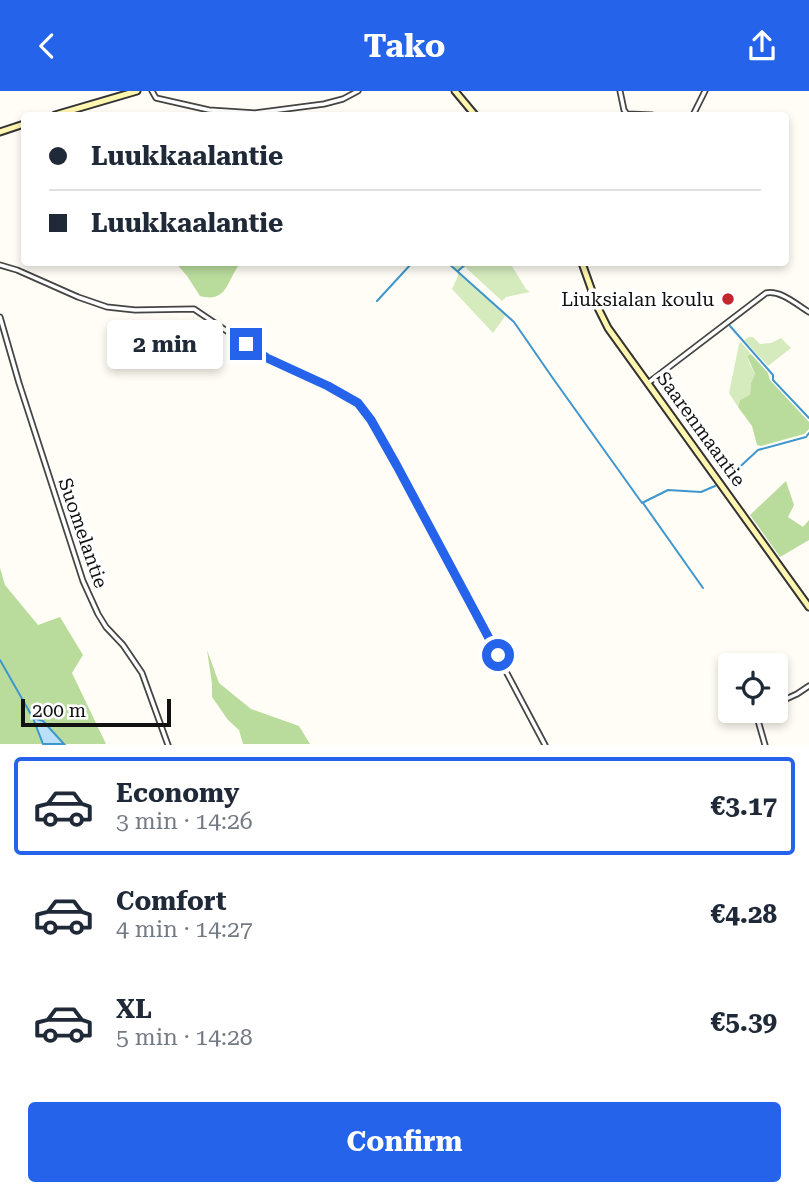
<!DOCTYPE html>
<meta charset="utf-8">
<style>
:root{--surface:#fff;--page:#f6f6f7;--text:#1f2937;--muted:#747a83;--line:#e0e1e3;--accent:#2563eb}
body{margin:0;font-family:"Roboto Serif",serif;background:var(--page);color:var(--text);height:100vh;display:flex;flex-direction:column;font-size:26px;white-space:nowrap}
*{box-sizing:border-box;margin:0}
p{font-size:23px;color:var(--muted)}
.icon{flex:none;width:38px;height:38px;fill:none;stroke:currentColor;stroke-width:2;stroke-linecap:round;stroke-linejoin:round}
.map{position:relative;height:654px;overflow:hidden}
.side{display:flex;flex-direction:column;background:var(--surface);flex:1}
.side>*{flex:none}
.hud{position:absolute;left:21px;top:21px;width:768px;height:154px;border-radius:7px;box-shadow:0 4px 10px #0003;display:grid;align-content:center;height:154px;padding:0 28px;background:var(--surface)}
.tools{position:absolute;left:718px;top:562px;display:grid;gap:14px}
.tools a{display:grid;place-items:center;width:70px;height:70px;border-radius:7px;background:var(--surface);box-shadow:0 4px 10px #0003;font-size:35px}
.scale{position:absolute;left:21px;bottom:18px;width:150px;box-sizing:border-box;padding-left:7px;border:4px solid #111;border-top:0;font-size:19px;line-height:24px;white-space:nowrap;color:#111;-webkit-text-stroke:5px #fff;paint-order:stroke}
.end{position:absolute;width:32px;height:32px;margin:-16px;border:9px solid #2563eb;background:#fff;box-shadow:0 0 0 4px #fff}
.from{border-radius:50%}
.bubble{position:absolute;height:49px;border-radius:7px;background:var(--surface);box-shadow:0 4px 10px #0003;font-size:23px;font-weight:700;line-height:49px;text-align:center}
.hud b{display:flex;align-items:center;gap:24px;height:66px;font-size:26px}
.hud b+b{border-top:2px solid var(--line)}
.hud i{width:18px;height:18px;background:var(--text)}
ul{padding:12px 0 0;list-style:none}
li{display:flex;align-items:center;gap:21px;height:98px;margin:0 14px 10px;padding:0 14px;border:4px solid transparent;border-radius:7px}
li div{flex:1}
li b{display:block;font-size:26px}
li em{font-style:normal;font-weight:700}
li.current{border-color:var(--accent)}
li>.icon{width:63px;height:63px;stroke-width:1.5}
.action{display:flex;gap:14px;margin-top:auto;padding:14px 28px}
.action a{flex:1;height:80px;border-radius:7px;background:var(--accent);color:#fff;font-size:28px;font-weight:700;line-height:80px;text-align:center}
header{display:flex;justify-content:space-between;align-items:center;height:91px;padding:0 28px;background:var(--accent);color:#fff;font-size:32px;font-weight:700}
.map>svg:first-child{display:block}
.green{fill:#d5ebbd}
.forest{fill:#b9dc9c}
.water{fill:#b9e0f7;stroke:#3f96cf;stroke-width:2}
.lines{fill:none;stroke-linecap:round;stroke-linejoin:round}
.stream{stroke:#3f96cf;stroke-width:2}
.street-casing{stroke:#444;stroke-width:7}
.secondary-casing{stroke:#333;stroke-width:9}
.street{stroke:#fff;stroke-width:3.5}
.secondary{stroke:#fff6b0;stroke-width:5}
.route{stroke:#2563eb;stroke-width:9}
.poi-dot{fill:#c4262e;stroke:#fff;stroke-width:2.5}
.labels{text-anchor:middle;dominant-baseline:central;stroke-width:7;stroke-linejoin:round;paint-order:stroke}
.poi-label{font-size:19px;fill:#111;stroke:#fff;text-anchor:end}
.street-label{font-size:19px;fill:#111;stroke:#fff}
</style>
<header><svg class="icon" aria-label="back" viewBox="0 0 24 24"><path d="M15 5l-7 7 7 7"/></svg>Tako<svg class="icon" aria-label="share" viewBox="0 0 24 24"><path d="M12 15V3M7 8l5-5 5 5M5 13v7h14v-7"/></svg></header>
<div class="map">
<svg width="809" height="654" viewBox="0 0 809 654">
<rect width="100%" height="100%" fill="#fffdf5"/>
<path class="green" d="M 448,172 L 510,172 L 526,198 L 530,201 L 506,206 L 502,210 L 465,176 L 458,180 L 506,224 L 493,242 L 452,198 L 458,185 L 458,180 Z
M 749,246 L 753,246 L 760,253 L 771,252 L 781,247 L 791,257 L 768,275 L 744,249 Z
M 741,251 L 751,263 L 747,265 L 750,274 L 755,283 L 751,292 L 750,305 L 740,309 L 738,316 L 729,302 L 739,253 Z"/>
<path class="forest" d="M 176,172 L 241,172 C 227,186 229,213 200,205 L 187,185 Z
M 751,263 L 768,282 L 770,289 L 809,331 L 809,338 L 804,343 L 761,355 L 757,354 L 752,335 L 738,316 L 740,309 L 750,304 L 751,292 L 755,283 L 747,265 Z
M 786,390 L 794,414 L 788,426 L 803,436 L 809,429 L 809,449 L 780,466 L 750,424 Z
M 0,477 L 5,494 L 38,534 L 60,526 L 83,564 L 72,582 L 106,653 L 64,653 L 43,630 L 34,627 L 43,653 L 0,653 Z
M 207,559 L 219,592 L 251,618 L 299,635 L 310,653 L 243,653 L 239,639 L 228,629 L 212,606 L 212,593 Z"/>
<path class="water" d="M 33,627 L 43,630 L 64,653 L 43,653 Z"/>
<g class="lines">
<path class="stream" d="M 448,172 L 514,231 L 552,286 L 642,412 L 668,399 L 701,401 L 715,395
M 458,180 L 467,172
M 377,210 L 412,172
M 730,235 L 773,284 L 773,289 L 809,327
M 730,385 L 758,359 L 806,346 L 809,342
M 643,412 L 703,497
M 0,569 L 33,627"/>
<defs>
<path id="street" d="M 152,0 L 156,7 L 209,19 L 255,22 L 324,13 L 343,8 L 358,0
M 620,0 L 624,19 L 627,23 L 652,24
M 693,24 L 705,0
M 0,174 L 17,179 L 78,206 L 107,216 L 135,219 L 194,218 L 267,267 L 329,295 L 358,312 L 371,329 L 397,375 L 545,654
M 0,226 L 19,292 L 83,490 L 98,523 L 106,536 L 123,554 L 142,582 L 168,654
M 648,292 L 766,202 C 781,199 797,214 809,221
M 775,613 L 797,603 L 809,595
M 757,620 L 757,626 L 765,654"/>
<path id="secondary" d="M 455,0 L 475,24
M 55,24 L 137,0
M 0,41 L 24,33
M 582,172 L 598,217 L 608,237 L 809,516"/>
</defs>
<use href="#street" class="street-casing"/>
<use href="#secondary" class="secondary-casing"/>
<use href="#street" class="street"/>
<use href="#secondary" class="secondary"/>
</g>
<g class="lines">
<path class="route" d="M 246,253 L 267,267 L 328,295 L 358,312 L 371,329 L 397,375 L 498,564"/>
</g>
<circle class="poi-dot" cx="728" cy="208" r="7"/>
<g class="labels">
<g class="poi-label">
<text x="714" y="208">Liuksialan koulu</text>
</g>
<g class="street-label">
<text transform="translate(701 338) rotate(54)">Saarenmaantie</text>
<text transform="translate(83 442) rotate(71)">Suomelantie</text>
</g>
</g>
</svg>
<div class="tools">
<a><svg class="icon" aria-label="locate" viewBox="0 0 24 24"><circle cx="12" cy="12" r="6"/><path d="M12 2v4M12 18v4M2 12h4M18 12h4"/></svg></a>
</div>
<div class="scale">200 m</div>
<i class="end from" style="left:498px;top:564px"></i>
<i class="end" style="left:246px;top:253px"></i>
<div class="bubble" style="left:107px;top:229px;width:116px">2 min</div>
<div class="hud">
<b><i class="from"></i>Luukkaalantie</b>
<b><i></i>Luukkaalantie</b>
</div>
</div>
<section class="side">
<ul>
<li class="current"><svg class="icon" aria-label="car" viewBox="0 0 24 24"><path d="M5 17H2v-5l4-1 3-4h7l3 4 3 1v5h-3M9 17h6M6 11h13"/><circle cx="7" cy="17" r="2"/><circle cx="17" cy="17" r="2"/></svg><div><b>Economy</b><p>3 min · 14:26</p></div><em>€3.17</em></li>
<li><svg class="icon" aria-label="car" viewBox="0 0 24 24"><path d="M5 17H2v-5l4-1 3-4h7l3 4 3 1v5h-3M9 17h6M6 11h13"/><circle cx="7" cy="17" r="2"/><circle cx="17" cy="17" r="2"/></svg><div><b>Comfort</b><p>4 min · 14:27</p></div><em>€4.28</em></li>
<li><svg class="icon" aria-label="car" viewBox="0 0 24 24"><path d="M5 17H2v-5l4-1 3-4h7l3 4 3 1v5h-3M9 17h6M6 11h13"/><circle cx="7" cy="17" r="2"/><circle cx="17" cy="17" r="2"/></svg><div><b>XL</b><p>5 min · 14:28</p></div><em>€5.39</em></li>
</ul>
<div class="action"><a>Confirm</a></div>
</section>
